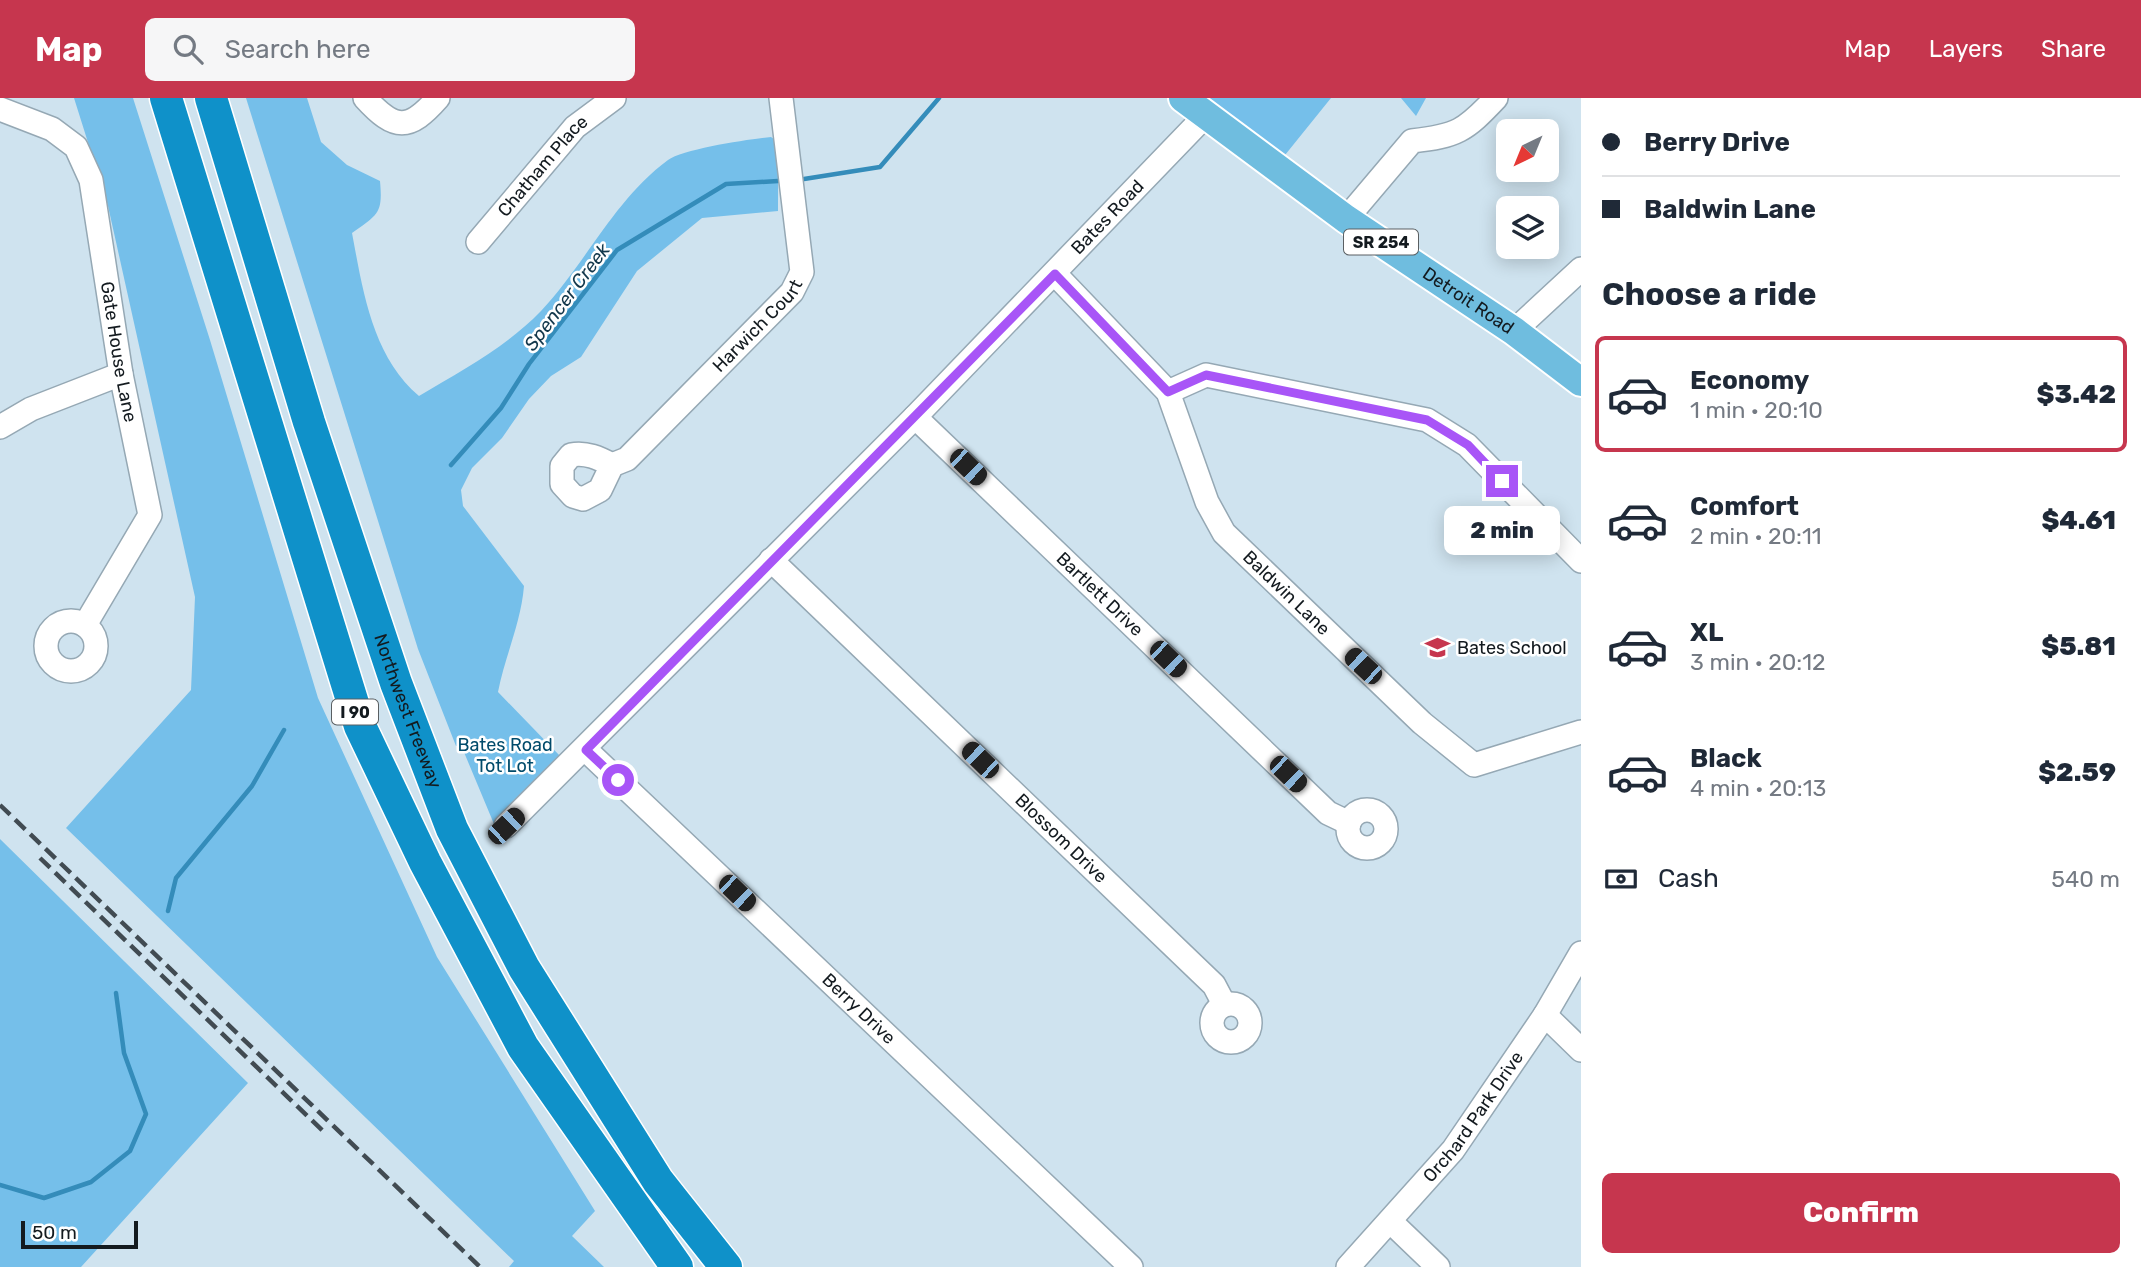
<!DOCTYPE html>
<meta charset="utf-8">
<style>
:root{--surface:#fff;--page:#f6f6f7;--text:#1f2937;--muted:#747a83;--line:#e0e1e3;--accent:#c6364e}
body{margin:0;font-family:Rubik,sans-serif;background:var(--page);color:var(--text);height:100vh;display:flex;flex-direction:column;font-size:26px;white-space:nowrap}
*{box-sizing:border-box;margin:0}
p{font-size:23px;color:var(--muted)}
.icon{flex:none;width:38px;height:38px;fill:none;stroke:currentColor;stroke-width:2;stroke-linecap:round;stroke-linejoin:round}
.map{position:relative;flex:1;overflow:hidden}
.panel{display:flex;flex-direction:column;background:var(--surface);width:560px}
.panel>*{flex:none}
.top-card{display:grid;align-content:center;height:154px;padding:0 21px;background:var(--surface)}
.needle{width:46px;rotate:223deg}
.tools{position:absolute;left:1496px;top:21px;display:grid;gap:14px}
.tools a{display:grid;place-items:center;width:63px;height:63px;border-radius:10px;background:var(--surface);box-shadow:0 4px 18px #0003;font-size:35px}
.scale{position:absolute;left:21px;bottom:18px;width:117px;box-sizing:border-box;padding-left:7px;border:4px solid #131a1f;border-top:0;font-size:19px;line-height:24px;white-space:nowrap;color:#131a1f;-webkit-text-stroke:5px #fff;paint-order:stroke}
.end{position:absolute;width:32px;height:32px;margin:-16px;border:9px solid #a855f7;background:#fff;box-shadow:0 0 0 4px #fff}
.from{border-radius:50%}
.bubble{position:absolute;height:49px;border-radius:10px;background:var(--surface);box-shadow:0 4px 18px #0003;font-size:23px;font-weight:800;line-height:49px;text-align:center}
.car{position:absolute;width:21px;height:42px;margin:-21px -10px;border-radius:9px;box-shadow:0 0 5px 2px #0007;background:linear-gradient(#222 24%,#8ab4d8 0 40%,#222 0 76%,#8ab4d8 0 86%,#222 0)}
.top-card b{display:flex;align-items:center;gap:24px;height:66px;font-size:26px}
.top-card b+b{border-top:2px solid var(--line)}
.top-card i{width:18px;height:18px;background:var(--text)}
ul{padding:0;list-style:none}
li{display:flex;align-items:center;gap:21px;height:116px;margin:0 14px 10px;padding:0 7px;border:4px solid transparent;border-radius:10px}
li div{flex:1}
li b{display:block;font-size:26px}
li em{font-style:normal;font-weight:800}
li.on{border-color:var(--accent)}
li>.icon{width:63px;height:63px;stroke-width:1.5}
h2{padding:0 21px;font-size:32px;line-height:84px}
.pay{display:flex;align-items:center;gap:18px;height:77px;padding:0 21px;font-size:26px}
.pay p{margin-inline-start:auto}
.button{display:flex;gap:14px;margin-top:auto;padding:14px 21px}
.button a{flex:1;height:80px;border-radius:10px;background:var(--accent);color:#fff;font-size:28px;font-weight:800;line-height:80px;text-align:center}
header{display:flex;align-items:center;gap:42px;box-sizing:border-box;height:98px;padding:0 35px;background:var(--accent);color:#fff}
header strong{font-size:33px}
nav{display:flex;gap:38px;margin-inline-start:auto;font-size:24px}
.search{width:490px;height:63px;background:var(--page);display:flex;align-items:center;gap:18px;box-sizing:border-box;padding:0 24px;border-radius:10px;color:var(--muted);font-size:26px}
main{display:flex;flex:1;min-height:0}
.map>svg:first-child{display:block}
.green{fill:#75bfea}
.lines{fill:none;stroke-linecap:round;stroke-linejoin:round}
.stream{stroke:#348cba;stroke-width:4.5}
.minor-casing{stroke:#95a8b4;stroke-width:26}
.major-casing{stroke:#fff;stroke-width:32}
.highway-casing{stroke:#fff;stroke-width:35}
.minor{stroke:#fff;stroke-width:23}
.major{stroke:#6fbddf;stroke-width:28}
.highway{stroke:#0f91c9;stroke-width:32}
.rail{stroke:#414b52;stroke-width:4.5;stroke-dasharray:14 7;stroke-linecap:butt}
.route{stroke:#a855f7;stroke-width:9}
.labels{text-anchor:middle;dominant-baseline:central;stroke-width:5;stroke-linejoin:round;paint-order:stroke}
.shield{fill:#fff;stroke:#5a5f62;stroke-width:2}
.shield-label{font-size:16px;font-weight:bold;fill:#131a1f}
.street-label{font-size:18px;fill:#131a1f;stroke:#fff}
.poi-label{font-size:18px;fill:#131a1f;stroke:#fff;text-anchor:start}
.park-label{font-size:18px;fill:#014b6b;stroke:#fff}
.water-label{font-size:19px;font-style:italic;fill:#13384c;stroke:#fff}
</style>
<header>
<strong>Map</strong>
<div class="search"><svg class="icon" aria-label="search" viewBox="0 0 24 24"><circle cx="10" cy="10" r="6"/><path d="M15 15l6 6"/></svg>Search here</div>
<nav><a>Map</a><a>Layers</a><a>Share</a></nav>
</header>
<main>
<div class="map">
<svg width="1581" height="1169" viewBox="0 0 1581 1169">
<rect width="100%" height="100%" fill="#cfe3ef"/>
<path class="green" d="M 74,0 L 133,0 L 210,242 L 318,600 L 437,859 L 595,1113 L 572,1138 L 604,1169 L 509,1169 L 514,1163 L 66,730 L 191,592 L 195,499 L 108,108 Z
M 246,0 L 307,0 L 321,44 L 347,67 L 380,83 C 383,116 378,116 352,135 C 363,193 372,258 419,298 C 463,272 505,250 541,213 C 586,165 614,102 668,62 C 683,51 750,41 771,39 L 778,44 L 778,113 L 702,120 L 637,173 L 581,259 L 551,278 L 529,301 L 502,340 L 472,370 L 461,392 L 463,408 L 524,488 C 521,525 505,558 498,594 L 560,658 L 494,726 L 461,647 L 456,648 L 418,551 Z
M 1204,0 L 1331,0 L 1281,62 Z
M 1401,0 L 1426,0 L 1416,18 Z
M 0,741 L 248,985 L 81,1169 L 0,1169 Z"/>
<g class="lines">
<path class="stream" d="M 804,81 L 880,69 L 939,0
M 451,367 L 501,310 L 529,266 L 617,152 L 726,86 L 778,83
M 168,813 L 176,780 L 252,688 L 284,632
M 0,1087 L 44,1100 L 91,1084 L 130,1053 L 146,1016 L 124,955 L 116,895"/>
<defs>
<g id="minor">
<path d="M 365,0 C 395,33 409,33 438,0"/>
<path id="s1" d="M 0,11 L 52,31 L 76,49 L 91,82 L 121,276 L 150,417 L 85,527"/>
<path d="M 1346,121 L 1412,43 C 1457,38 1465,33 1496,0"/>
<path id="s2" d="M 478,144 L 575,29 L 614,0"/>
<path id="s3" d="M 1055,176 L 1168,294 L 1207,404 L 1224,435 L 1422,625 L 1474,667 L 1581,634"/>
<path d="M 1514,233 L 1581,171"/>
<path d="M 1168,294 L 1206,277 L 1427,322 L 1467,347 L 1581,463"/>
<path id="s4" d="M 915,319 L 1328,715 L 1349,725"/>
<path d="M 0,329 L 31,311 L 121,276"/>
<path id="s5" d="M 612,367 C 599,360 586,354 571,357 L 562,368 L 562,386 L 573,398 L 583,401 L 600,392 L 612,367 L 627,361 L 792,194 L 802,174 L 781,0"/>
<path id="s6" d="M 771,462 L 1214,887 L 1224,906"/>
<circle cx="71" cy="548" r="25"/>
<path id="s7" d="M 586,652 L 1131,1169"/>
<circle cx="1367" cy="731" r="19"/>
<path id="s8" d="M 506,728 L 915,319 L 1205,18"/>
<circle cx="1231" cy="925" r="19"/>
<path d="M 1545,917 L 1581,952"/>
<path d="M 1391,1124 L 1438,1169"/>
<path id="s9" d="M 1348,1169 L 1453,1052 L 1545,917 L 1581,855"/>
</g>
<g id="major">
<path id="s10" d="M 1183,0 L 1346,121 L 1514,233 L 1581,284"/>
</g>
<g id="highway">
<path d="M 166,0 L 360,628 L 425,764 L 523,949 L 677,1169"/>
<path id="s11" d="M 211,0 L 309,324 L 396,585 L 452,731 L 524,870 L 658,1083 L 726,1169"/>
</g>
</defs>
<use href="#minor" class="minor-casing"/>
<use href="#major" class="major-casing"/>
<use href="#highway" class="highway-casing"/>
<use href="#minor" class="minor"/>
<use href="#major" class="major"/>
<use href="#highway" class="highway"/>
<path class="rail" d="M 0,707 L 480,1169
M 40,760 L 325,1035"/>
</g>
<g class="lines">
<path class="route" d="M 618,682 L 586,652 L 1055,176 L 1168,294 L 1206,277 L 1427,322 L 1468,347 L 1502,383"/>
</g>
<defs>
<symbol id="school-bare" viewBox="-9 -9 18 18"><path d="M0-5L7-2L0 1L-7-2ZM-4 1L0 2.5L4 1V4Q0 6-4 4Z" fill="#c6364e" stroke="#fff" stroke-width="2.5" paint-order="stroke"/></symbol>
</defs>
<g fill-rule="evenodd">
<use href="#school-bare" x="1420" y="532" width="35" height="35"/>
</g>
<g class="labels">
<g class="shield">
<rect x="1344" y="131.5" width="74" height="25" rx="5"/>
<rect x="332" y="601.5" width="46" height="25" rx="5"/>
</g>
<g class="shield-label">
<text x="1381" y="144">SR 254</text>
<text x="355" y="614">I 90</text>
</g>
<g class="street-label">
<text stroke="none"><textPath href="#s2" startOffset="100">Chatham Place</textPath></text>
<text stroke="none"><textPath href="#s8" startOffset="856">Bates Road</textPath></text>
<text stroke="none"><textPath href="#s10" startOffset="350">Detroit Road</textPath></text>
<text stroke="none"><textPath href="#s5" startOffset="352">Harwich Court</textPath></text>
<text stroke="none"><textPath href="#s1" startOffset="296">Gate House Lane</textPath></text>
<text stroke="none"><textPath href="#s4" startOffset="256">Bartlett Drive</textPath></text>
<text stroke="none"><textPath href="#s3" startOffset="402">Baldwin Lane</textPath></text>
<text stroke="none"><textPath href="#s11" startOffset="644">Northwest Freeway</textPath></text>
<text stroke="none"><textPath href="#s6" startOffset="402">Blossom Drive</textPath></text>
<text stroke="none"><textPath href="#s7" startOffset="376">Berry Drive</textPath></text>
<text stroke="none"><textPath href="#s9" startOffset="196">Orchard Park Drive</textPath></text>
</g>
<g class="poi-label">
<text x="1457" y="550">Bates School</text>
</g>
<g class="park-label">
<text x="505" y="647">Bates Road<tspan x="505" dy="21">Tot Lot</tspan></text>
</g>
<g class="water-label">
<text transform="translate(567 199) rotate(-53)">Spencer Creek</text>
</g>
</g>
</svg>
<div class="tools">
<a><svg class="needle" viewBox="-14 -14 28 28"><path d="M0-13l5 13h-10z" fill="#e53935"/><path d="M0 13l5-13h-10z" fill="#747a83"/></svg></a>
<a><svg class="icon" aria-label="layers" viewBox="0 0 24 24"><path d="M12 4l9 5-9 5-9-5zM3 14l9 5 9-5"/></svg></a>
</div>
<div class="scale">50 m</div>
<i class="end from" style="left:618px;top:682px"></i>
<i class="end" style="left:1502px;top:383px"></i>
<div class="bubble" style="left:1444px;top:408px;width:116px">2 min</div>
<i class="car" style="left:968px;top:369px;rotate:134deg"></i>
<i class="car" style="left:1168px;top:561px;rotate:134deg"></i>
<i class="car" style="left:1363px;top:568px;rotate:313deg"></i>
<i class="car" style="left:980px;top:662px;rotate:314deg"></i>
<i class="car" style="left:1288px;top:676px;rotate:134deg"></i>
<i class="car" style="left:506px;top:728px;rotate:46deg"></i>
<i class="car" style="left:737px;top:795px;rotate:134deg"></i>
</div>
<section class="panel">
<div class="top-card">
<b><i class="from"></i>Berry Drive</b>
<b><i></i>Baldwin Lane</b>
</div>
<h2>Choose a ride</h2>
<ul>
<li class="on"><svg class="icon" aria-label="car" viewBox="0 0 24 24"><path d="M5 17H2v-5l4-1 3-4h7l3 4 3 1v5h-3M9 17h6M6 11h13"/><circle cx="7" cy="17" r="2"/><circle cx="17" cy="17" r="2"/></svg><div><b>Economy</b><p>1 min · 20:10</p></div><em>$3.42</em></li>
<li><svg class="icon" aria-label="car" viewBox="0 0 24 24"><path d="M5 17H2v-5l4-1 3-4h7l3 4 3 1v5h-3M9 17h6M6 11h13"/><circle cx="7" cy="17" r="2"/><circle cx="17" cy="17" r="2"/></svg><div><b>Comfort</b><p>2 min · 20:11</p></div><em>$4.61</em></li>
<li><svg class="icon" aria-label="car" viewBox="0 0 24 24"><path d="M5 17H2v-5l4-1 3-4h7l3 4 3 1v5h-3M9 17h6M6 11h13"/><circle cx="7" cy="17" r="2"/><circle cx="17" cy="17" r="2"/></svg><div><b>XL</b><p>3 min · 20:12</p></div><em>$5.81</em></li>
<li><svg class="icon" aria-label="car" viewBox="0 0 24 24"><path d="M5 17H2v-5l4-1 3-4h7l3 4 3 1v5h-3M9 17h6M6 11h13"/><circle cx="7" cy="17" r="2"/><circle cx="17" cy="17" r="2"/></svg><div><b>Black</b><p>4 min · 20:13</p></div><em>$2.59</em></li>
</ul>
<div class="pay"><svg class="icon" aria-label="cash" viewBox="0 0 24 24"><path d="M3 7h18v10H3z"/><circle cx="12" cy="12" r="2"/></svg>Cash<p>540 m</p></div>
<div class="button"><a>Confirm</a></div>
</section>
</main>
